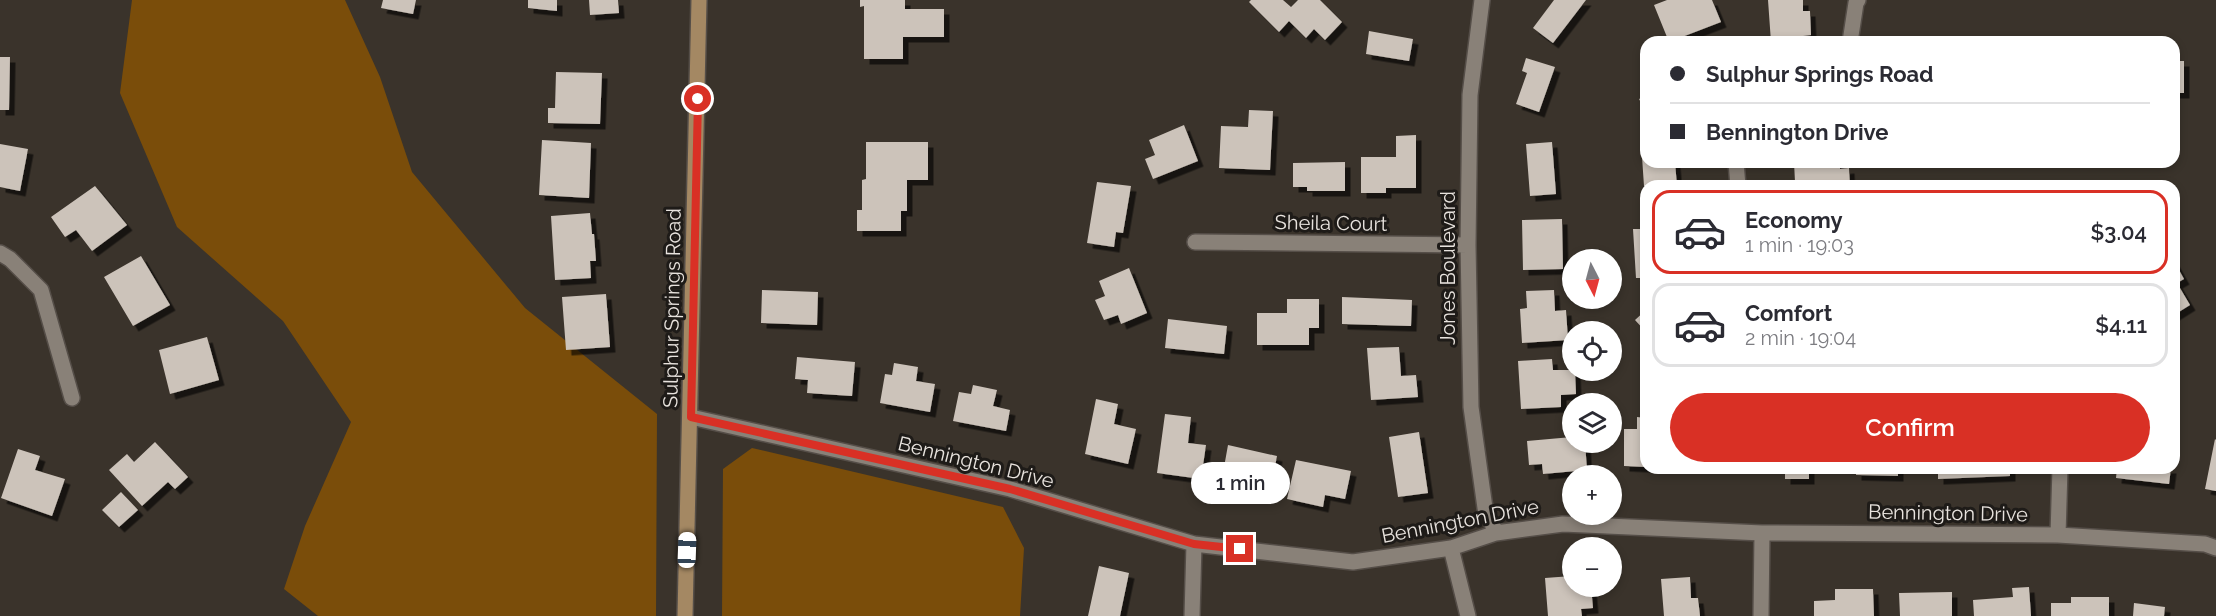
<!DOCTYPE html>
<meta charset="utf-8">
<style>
:root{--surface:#fff;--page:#f2f2f3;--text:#2b2b33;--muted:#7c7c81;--line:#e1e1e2;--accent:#d93025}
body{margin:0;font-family:Raleway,sans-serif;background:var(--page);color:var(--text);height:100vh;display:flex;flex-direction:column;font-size:22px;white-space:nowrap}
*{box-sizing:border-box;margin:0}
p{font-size:20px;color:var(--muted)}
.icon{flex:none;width:33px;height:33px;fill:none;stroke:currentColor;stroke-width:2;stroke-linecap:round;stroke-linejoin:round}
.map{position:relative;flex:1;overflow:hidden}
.sheet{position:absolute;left:1640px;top:180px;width:540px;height:294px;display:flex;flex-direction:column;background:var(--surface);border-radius:18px;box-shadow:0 3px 9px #0003}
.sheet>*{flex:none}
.banner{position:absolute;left:1640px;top:36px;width:540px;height:132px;border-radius:18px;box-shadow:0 3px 9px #0003;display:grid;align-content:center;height:132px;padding:0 30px;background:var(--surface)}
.needle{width:39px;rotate:174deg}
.tools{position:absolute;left:1562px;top:249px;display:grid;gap:12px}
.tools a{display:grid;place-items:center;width:60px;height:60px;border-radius:50%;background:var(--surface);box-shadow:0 3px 9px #0003;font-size:30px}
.end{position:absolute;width:27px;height:27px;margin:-14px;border:8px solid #d93025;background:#fff;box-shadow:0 0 0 3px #fff}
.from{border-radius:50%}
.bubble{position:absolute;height:42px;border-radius:21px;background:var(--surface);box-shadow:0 3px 9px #0003;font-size:20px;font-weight:600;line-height:42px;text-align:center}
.car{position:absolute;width:18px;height:36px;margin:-18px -9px;border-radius:8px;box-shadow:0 0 4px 2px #0007;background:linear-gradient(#fff 24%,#345 0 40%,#fff 0 76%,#345 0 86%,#fff 0)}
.banner b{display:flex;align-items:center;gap:21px;height:57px;font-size:22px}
.banner b+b{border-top:2px solid var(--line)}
.banner i{width:15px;height:15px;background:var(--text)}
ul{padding:10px 0 0;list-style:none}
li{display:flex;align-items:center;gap:18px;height:84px;margin:0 12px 9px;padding:0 18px;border:3px solid var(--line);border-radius:18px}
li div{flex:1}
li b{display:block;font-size:22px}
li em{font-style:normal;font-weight:600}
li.selected{border-color:var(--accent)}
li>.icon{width:54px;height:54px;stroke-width:1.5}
.action{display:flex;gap:12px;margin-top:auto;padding:12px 30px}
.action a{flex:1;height:69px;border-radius:36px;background:var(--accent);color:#fff;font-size:24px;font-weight:600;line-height:69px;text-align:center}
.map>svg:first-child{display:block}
.green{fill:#7a4d0a}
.building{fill:#ccc3ba;filter:url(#shadow)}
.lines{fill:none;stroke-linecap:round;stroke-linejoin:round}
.street-casing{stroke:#554e48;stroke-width:18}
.secondary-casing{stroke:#554e48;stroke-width:18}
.street{stroke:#898178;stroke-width:15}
.secondary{stroke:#a48863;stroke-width:15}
.route{stroke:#d93025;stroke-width:8}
.labels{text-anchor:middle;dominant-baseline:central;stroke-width:6;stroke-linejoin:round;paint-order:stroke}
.street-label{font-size:20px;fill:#e8e3de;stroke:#1e1b18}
</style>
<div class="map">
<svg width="2216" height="616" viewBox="0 0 2216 616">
<defs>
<filter id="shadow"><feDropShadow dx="5.5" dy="5.5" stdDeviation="0" flood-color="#0009"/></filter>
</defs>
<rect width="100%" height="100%" fill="#3a332b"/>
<path class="green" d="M 132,0 L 345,0 L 380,77 L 412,172 L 525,308 L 657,414 L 656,616 L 318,616 L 284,589 L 305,526 L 351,422 L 283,321 L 177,227 L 120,93 Z
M 752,448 L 1003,507 L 1024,548 L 1020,616 L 722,616 L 723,469 Z"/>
<path class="building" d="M 383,0 L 416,0 L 413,14 L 381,8 Z
M 528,0 L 557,0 L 557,11 L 528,8 Z
M 589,0 L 618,0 L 619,13 L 590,15 Z
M 860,0 L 905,0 L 905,9 L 944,9 L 944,37 L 903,37 L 903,59 L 864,59 L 864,6 L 860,7 Z
M 1251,0 L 1283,0 L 1291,7 L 1298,0 L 1320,0 L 1342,22 L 1325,40 L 1314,29 L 1306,38 L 1289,21 L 1279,32 L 1249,2 Z
M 1554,0 L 1586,0 L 1553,43 L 1533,28 Z
M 1667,0 L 1712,0 L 1721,22 L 1669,42 L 1654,5 Z
M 1768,0 L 1803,0 L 1803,11 L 1810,11 L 1811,35 L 1803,36 L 1804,42 L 1771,42 Z
M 1369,31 L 1413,39 L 1409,61 L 1366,54 Z
M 0,57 L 10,57 L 9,110 L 0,110 Z
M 1526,58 L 1555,67 L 1539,112 L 1516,104 L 1527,73 L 1522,71 Z
M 2174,61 L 2184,61 L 2184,93 L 2174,93 Z
M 556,72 L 602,73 L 600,124 L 548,123 L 548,108 L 555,108 Z
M 1646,86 L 1646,103 L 1639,100 Z
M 1249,110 L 1273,111 L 1270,170 L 1219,168 L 1221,126 L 1248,127 Z
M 1184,125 L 1198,161 L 1153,179 L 1145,159 L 1155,155 L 1149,140 Z
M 1416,135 L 1416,188 L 1386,188 L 1386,193 L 1361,193 L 1361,157 L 1396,157 L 1396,136 Z
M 542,140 L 591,143 L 589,198 L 539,195 Z
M 866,142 L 928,142 L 928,180 L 907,180 L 907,211 L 901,211 L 901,231 L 857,231 L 857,210 L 862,210 L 862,180 L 866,179 Z
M 1552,142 L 1556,194 L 1530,196 L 1526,144 Z
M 1641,142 L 1646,142 L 1646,162 L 1675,162 L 1677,186 L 1644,186 Z
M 0,144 L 28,149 L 20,191 L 0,187 Z
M 1345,162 L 1345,191 L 1307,191 L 1307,187 L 1293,187 L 1293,163 Z
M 1794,162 L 1840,162 L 1840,169 L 1849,168 L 1850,186 L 1813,186 L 1812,181 L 1795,182 Z
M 1097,182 L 1131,186 L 1123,233 L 1116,232 L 1114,247 L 1087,243 Z
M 95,186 L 127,225 L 92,251 L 76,230 L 65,237 L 51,217 Z
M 590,213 L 592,234 L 594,234 L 596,261 L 590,261 L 591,278 L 555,280 L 551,216 Z
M 1562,219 L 1563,269 L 1523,270 L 1522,220 Z
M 1633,229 L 1646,229 L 1646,278 L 1636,278 Z
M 141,256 L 170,305 L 133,326 L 104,277 Z
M 2174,261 L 2184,279 L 2177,283 L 2190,305 L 2174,315 Z
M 1129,268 L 1147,313 L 1121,324 L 1118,315 L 1104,320 L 1095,300 L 1105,296 L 1099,281 Z
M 762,290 L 818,292 L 817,325 L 761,323 Z
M 1554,290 L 1555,311 L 1566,310 L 1568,340 L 1522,343 L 1520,309 L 1527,308 L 1526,291 Z
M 606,294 L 610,347 L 566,350 L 562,297 Z
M 1342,297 L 1412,300 L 1411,326 L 1342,324 Z
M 1287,299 L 1319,299 L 1319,328 L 1309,328 L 1309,345 L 1257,345 L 1257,313 L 1287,313 Z
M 1646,310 L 1646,332 L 1635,320 Z
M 1168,319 L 1227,326 L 1224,354 L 1165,348 Z
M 207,337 L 219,380 L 170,394 L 159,350 Z
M 1399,347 L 1401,376 L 1416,375 L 1418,397 L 1371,400 L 1367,348 Z
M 797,357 L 855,362 L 852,396 L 807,393 L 808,380 L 795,379 Z
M 1552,359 L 1553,370 L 1575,370 L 1576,394 L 1561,395 L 1561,407 L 1521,409 L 1518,361 Z
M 894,363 L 918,367 L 916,381 L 935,384 L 930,412 L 880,403 L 885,374 L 892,375 Z
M 973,385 L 997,390 L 993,406 L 1010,410 L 1006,431 L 953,421 L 959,392 L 971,394 Z
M 1096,399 L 1118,404 L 1114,424 L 1136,429 L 1128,464 L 1085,454 Z
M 1165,414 L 1191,417 L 1188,443 L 1206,445 L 1201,479 L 1157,473 Z
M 1637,417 L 1646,418 L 1646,467 L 1624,466 L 1624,429 L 1637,429 Z
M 1419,432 L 1428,493 L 1398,497 L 1389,437 Z
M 1572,437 L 1572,442 L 1585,442 L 1587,470 L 1543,474 L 1542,464 L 1529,465 L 1527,441 Z
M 2215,439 L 2216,440 L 2216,491 L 2205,489 Z
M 155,442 L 188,477 L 175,489 L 168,482 L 142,506 L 109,470 L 127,454 L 134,462 Z
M 1228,445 L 1277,456 L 1270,493 L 1221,484 Z
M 18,449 L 40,456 L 35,470 L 65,479 L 52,516 L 1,498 Z
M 1296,460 L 1351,471 L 1345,499 L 1325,495 L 1323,507 L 1287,499 Z
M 1785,468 L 1809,468 L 1809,479 L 1785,479 Z
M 1856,468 L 1898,468 L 1898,476 L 1856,475 Z
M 1938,468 L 2010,468 L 2010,476 L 1938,479 Z
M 2117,468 L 2171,468 L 2169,484 L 2116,478 Z
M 121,492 L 138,510 L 119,527 L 102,510 Z
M 1099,566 L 1129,573 L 1120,616 L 1088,616 Z
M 1572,576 L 1572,586 L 1591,586 L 1593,608 L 1581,609 L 1582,616 L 1548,616 L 1545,578 Z
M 1690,577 L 1691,598 L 1698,598 L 1700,616 L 1664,616 L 1661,579 Z
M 2029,587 L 2031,616 L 1974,616 L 1973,600 L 2013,597 L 2012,588 Z
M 1835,589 L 1873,589 L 1874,616 L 1814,616 L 1814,601 L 1835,600 Z
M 1952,592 L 1952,616 L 1900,616 L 1899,593 Z
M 2071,597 L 2109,597 L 2109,616 L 2051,616 L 2051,603 L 2071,603 Z
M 2134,603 L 2165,607 L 2164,616 L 2133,616 Z"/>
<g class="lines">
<defs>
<path id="street" d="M 1482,0 L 1470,95 L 1468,245 L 1471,407 L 1485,508 L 1496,533
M 1850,42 L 1856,3 L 1858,0
M 1736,162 L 1738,186
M 1195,242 L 1468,245
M 0,253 L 10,259 L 41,290 L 72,398
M 691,417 L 1010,489 L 1194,544 L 1353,562 L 1451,548 L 1496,533 L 1563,524 L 1762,533 L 2058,535 L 2205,544 L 2216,548
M 2058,535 L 2060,468
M 1451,548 L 1468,616
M 1192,616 L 1194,544
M 1761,616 L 1762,533"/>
<path id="secondary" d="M 685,616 L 699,0"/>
</defs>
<use href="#street" class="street-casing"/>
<use href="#secondary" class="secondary-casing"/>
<use href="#street" class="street"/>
<use href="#secondary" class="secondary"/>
</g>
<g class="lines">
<path class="route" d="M 698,99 L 691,417 L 1010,489 L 1194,544 L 1240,549"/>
</g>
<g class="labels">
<g class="street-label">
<text transform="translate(1331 223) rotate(1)">Sheila Court</text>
<text transform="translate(1448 268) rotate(-90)">Jones Boulevard</text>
<text transform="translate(672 308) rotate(-89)">Sulphur Springs Road</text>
<text transform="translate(976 462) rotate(14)">Bennington Drive</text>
<text transform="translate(1948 513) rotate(1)">Bennington Drive</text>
<text transform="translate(1460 521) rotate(-11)">Bennington Drive</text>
</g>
</g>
</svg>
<div class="tools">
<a><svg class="needle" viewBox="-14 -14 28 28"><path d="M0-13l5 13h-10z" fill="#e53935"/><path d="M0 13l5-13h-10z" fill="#7c7c81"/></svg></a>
<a><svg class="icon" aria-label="locate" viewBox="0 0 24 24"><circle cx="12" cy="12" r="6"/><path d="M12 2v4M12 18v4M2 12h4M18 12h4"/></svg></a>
<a><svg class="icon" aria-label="layers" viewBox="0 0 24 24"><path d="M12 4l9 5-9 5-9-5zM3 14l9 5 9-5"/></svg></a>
<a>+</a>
<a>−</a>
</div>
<i class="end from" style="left:698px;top:99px"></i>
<i class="end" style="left:1240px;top:549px"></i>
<div class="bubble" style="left:1191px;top:462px;width:99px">1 min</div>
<i class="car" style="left:687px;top:550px;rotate:2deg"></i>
<div class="banner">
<b><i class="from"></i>Sulphur Springs Road</b>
<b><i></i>Bennington Drive</b>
</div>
<section class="sheet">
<ul>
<li class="selected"><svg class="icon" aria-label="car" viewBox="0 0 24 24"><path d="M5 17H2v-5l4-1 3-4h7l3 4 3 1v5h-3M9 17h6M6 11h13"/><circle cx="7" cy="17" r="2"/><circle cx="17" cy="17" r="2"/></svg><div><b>Economy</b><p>1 min · 19:03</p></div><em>$3.04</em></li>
<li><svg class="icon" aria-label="car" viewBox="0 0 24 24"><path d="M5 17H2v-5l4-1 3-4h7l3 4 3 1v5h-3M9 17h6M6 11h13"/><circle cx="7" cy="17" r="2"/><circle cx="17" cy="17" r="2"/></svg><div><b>Comfort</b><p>2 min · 19:04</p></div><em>$4.11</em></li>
</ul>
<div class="action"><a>Confirm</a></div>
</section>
</div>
